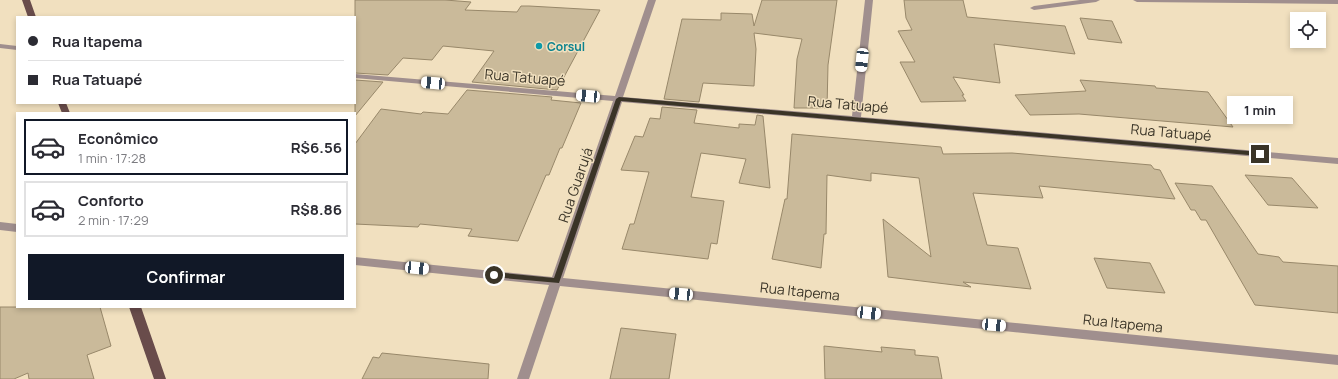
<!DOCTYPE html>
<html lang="pt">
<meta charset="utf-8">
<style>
:root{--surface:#fff;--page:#f7f7f7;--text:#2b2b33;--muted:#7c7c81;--line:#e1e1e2;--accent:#111827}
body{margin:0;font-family:Manrope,sans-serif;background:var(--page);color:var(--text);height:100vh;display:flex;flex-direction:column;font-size:15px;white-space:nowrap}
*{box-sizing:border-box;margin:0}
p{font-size:13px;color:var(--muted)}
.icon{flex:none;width:22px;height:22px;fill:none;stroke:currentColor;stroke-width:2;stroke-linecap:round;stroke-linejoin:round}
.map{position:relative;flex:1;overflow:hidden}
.sheet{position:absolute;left:16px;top:112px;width:340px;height:196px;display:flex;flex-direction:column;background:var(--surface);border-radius:0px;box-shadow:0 2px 6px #0003}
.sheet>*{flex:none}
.guide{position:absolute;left:16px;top:16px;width:340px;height:88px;border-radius:0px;box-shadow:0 2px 6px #0003;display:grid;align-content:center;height:88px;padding:0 12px;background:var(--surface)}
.controls{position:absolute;left:1290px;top:12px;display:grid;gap:8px}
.controls a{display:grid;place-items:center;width:36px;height:36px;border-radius:0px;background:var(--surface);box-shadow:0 2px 6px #0003;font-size:20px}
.end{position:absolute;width:18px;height:18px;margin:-9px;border:5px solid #3a3427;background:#fff;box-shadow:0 0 0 2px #fff}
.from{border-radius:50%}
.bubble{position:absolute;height:28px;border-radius:0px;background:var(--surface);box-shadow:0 2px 6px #0003;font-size:13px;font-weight:700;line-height:28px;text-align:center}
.car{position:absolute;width:12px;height:24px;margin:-12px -6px;border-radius:5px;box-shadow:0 0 3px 1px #0007;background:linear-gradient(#fff 24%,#345 0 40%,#fff 0 76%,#345 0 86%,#fff 0)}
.guide b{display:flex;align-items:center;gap:14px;height:38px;font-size:15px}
.guide b+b{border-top:1px solid var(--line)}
.guide i{width:10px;height:10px;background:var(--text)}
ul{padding:7px 0 0;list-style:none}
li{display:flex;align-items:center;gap:12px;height:56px;margin:0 8px 6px;padding:0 4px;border:2px solid var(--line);border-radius:0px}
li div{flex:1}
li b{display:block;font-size:15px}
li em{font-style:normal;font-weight:700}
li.active{border-color:var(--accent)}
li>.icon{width:36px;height:36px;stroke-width:1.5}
.cta{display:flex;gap:8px;margin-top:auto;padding:8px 12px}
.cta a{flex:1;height:46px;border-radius:0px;background:var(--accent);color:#fff;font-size:16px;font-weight:700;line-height:46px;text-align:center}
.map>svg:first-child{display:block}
.building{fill:#caba9a;stroke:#98886a}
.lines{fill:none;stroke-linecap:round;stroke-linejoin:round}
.minor{fill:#a08f8e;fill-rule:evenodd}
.major{fill:#694c4b;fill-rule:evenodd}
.route{fill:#3a3427}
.culture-dot{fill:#0f9aa8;stroke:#f1e0bf;stroke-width:1.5}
.labels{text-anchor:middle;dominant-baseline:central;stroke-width:3;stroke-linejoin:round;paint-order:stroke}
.far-culture-label{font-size:12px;font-weight:bold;fill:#0d838f;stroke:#f1e0bf;text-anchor:start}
.street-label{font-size:14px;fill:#3a3427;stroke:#f1e0bf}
</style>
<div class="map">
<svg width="1338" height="379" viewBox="0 0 1338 379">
<rect width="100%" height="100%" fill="#f1e0bf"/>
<path class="building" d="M 355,0 L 445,0 L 471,2 L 465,10 L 517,12 L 521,6 L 529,6 L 600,10 L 557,90 L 472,82 L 494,51 L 443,46 L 432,60 L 403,58 L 388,75 L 355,73 Z
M 762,0 L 837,0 L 828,65 L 827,108 L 794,108 L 797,59 L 802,39 L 754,33 L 756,49 L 754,86 L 703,83 L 699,102 L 664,99 L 682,19 L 721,20 L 721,13 L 752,14 L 754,26 Z
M 904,0 L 963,0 L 967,17 L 1065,26 L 1075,54 L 994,44 L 1000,83 L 953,77 L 964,95 L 962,95 L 966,101 L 921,102 L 900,62 L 915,62 L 898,31 L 912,30 L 906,18 Z
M 1080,18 L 1112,21 L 1122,43 L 1088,39 Z
M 355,80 L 383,82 L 355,116 Z
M 1080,80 L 1155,86 L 1156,88 L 1208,92 L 1233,127 L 1079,114 L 1030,115 L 1015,95 L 1086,91 Z
M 467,90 L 552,97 L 551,100 L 581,103 L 562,148 L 560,148 L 549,175 L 546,175 L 518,241 L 468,236 L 472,229 L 420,224 L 418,227 L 355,224 L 355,144 L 381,109 L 421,114 L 423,112 L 448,114 Z
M 662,107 L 697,110 L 694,123 L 739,128 L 739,124 L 755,125 L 757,115 L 763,116 L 770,188 L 739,183 L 746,159 L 701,153 L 691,197 L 724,201 L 717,244 L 711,243 L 708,259 L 622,249 L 630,224 L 634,224 L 649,172 L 621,170 L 635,136 L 643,137 L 650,118 L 660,119 Z
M 792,134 L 941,147 L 943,154 L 1012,153 L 1151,165 L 1154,169 L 1160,170 L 1175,199 L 1039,186 L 1043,198 L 973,193 L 987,245 L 1018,248 L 1031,289 L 963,282 L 971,287 L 888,277 L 883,219 L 931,257 L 919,178 L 871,173 L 871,181 L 827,175 L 826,234 L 824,234 L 821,268 L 772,259 L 785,199 L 787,199 Z
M 1245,175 L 1292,178 L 1318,208 L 1268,205 Z
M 1175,183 L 1212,186 L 1258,254 L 1279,257 L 1283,262 L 1338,266 L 1338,313 L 1255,305 L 1206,220 L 1201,220 L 1195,210 L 1191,210 Z
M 1094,258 L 1150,263 L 1165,293 L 1107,288 Z
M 0,307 L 100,307 L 111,346 L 87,355 L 94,379 L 29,379 L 28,373 L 14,379 L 0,379 Z
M 621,328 L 676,334 L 669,379 L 610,379 Z
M 824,346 L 882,352 L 881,347 L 915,350 L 915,355 L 938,357 L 942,379 L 825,379 Z
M 382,353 L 489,364 L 488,379 L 362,379 L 373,357 L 379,358 Z"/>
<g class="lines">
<path class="minor" d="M 648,0 L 656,0 L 623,97 L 852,116 L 865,0 L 873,0 L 861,117 L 1338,158 L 1338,164 L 622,102 L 563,278 L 1338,355 L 1338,365 L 560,286 L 529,379 L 517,379 L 549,285 L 355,265 L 355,257 L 552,277 L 613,101 L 355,78 L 355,74 L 615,96 Z
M 1080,0 L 1100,0 L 1096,2 L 1034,10 L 1030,8 L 1034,6 Z
M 1133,0 L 1338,0 L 1338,4 L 1137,2 Z
M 0,44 L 17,46 L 17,50 L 0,48 Z
M 0,222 L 17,224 L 17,232 L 0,230 Z"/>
<path class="major" d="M 22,0 L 30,0 L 36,17 L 28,17 Z
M 58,103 L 66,103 L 70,113 L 62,113 Z
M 129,307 L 141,307 L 166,379 L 154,379 Z"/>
</g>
<path class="route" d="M 619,97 L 1260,152 L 1263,154 L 1260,156 L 621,101 L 559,283 L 492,277 L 492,273 L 494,272 L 554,278 L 616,99 Z"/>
<circle class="culture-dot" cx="539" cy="46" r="4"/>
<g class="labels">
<g class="far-culture-label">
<text x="547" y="46">Corsul</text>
</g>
<g class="street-label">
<text transform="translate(525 77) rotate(5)">Rua Tatuapé</text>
<text transform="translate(848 104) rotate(5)">Rua Tatuapé</text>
<text transform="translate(1171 132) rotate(5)">Rua Tatuapé</text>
<text transform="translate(575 185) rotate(-71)">Rua Guarujá</text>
<text transform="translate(800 291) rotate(6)">Rua Itapema</text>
<text transform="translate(1123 323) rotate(6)">Rua Itapema</text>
</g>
</g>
</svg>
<div class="controls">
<a><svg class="icon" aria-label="locate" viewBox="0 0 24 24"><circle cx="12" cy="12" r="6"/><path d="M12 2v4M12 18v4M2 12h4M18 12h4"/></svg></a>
</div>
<i class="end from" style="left:494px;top:275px"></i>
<i class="end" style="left:1260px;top:154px"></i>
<div class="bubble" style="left:1227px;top:96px;width:66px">1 min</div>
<i class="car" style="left:862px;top:60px;rotate:186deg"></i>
<i class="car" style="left:433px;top:83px;rotate:275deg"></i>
<i class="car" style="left:588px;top:96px;rotate:275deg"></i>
<i class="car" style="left:417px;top:268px;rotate:96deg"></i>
<i class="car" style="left:681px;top:294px;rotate:275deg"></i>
<i class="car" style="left:869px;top:313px;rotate:96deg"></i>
<i class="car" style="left:994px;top:325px;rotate:95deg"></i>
<div class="guide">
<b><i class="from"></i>Rua Itapema</b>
<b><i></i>Rua Tatuapé</b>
</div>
<section class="sheet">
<ul>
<li class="active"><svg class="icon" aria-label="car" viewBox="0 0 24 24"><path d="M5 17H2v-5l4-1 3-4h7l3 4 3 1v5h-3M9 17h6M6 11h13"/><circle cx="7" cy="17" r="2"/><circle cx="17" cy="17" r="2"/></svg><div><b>Econômico</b><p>1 min · 17:28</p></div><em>R$6.56</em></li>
<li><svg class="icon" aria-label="car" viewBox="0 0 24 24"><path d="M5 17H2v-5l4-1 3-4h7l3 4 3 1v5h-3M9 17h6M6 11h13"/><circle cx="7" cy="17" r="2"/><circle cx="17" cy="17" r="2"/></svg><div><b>Conforto</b><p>2 min · 17:29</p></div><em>R$8.86</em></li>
</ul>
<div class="cta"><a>Confirmar</a></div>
</section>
</div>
